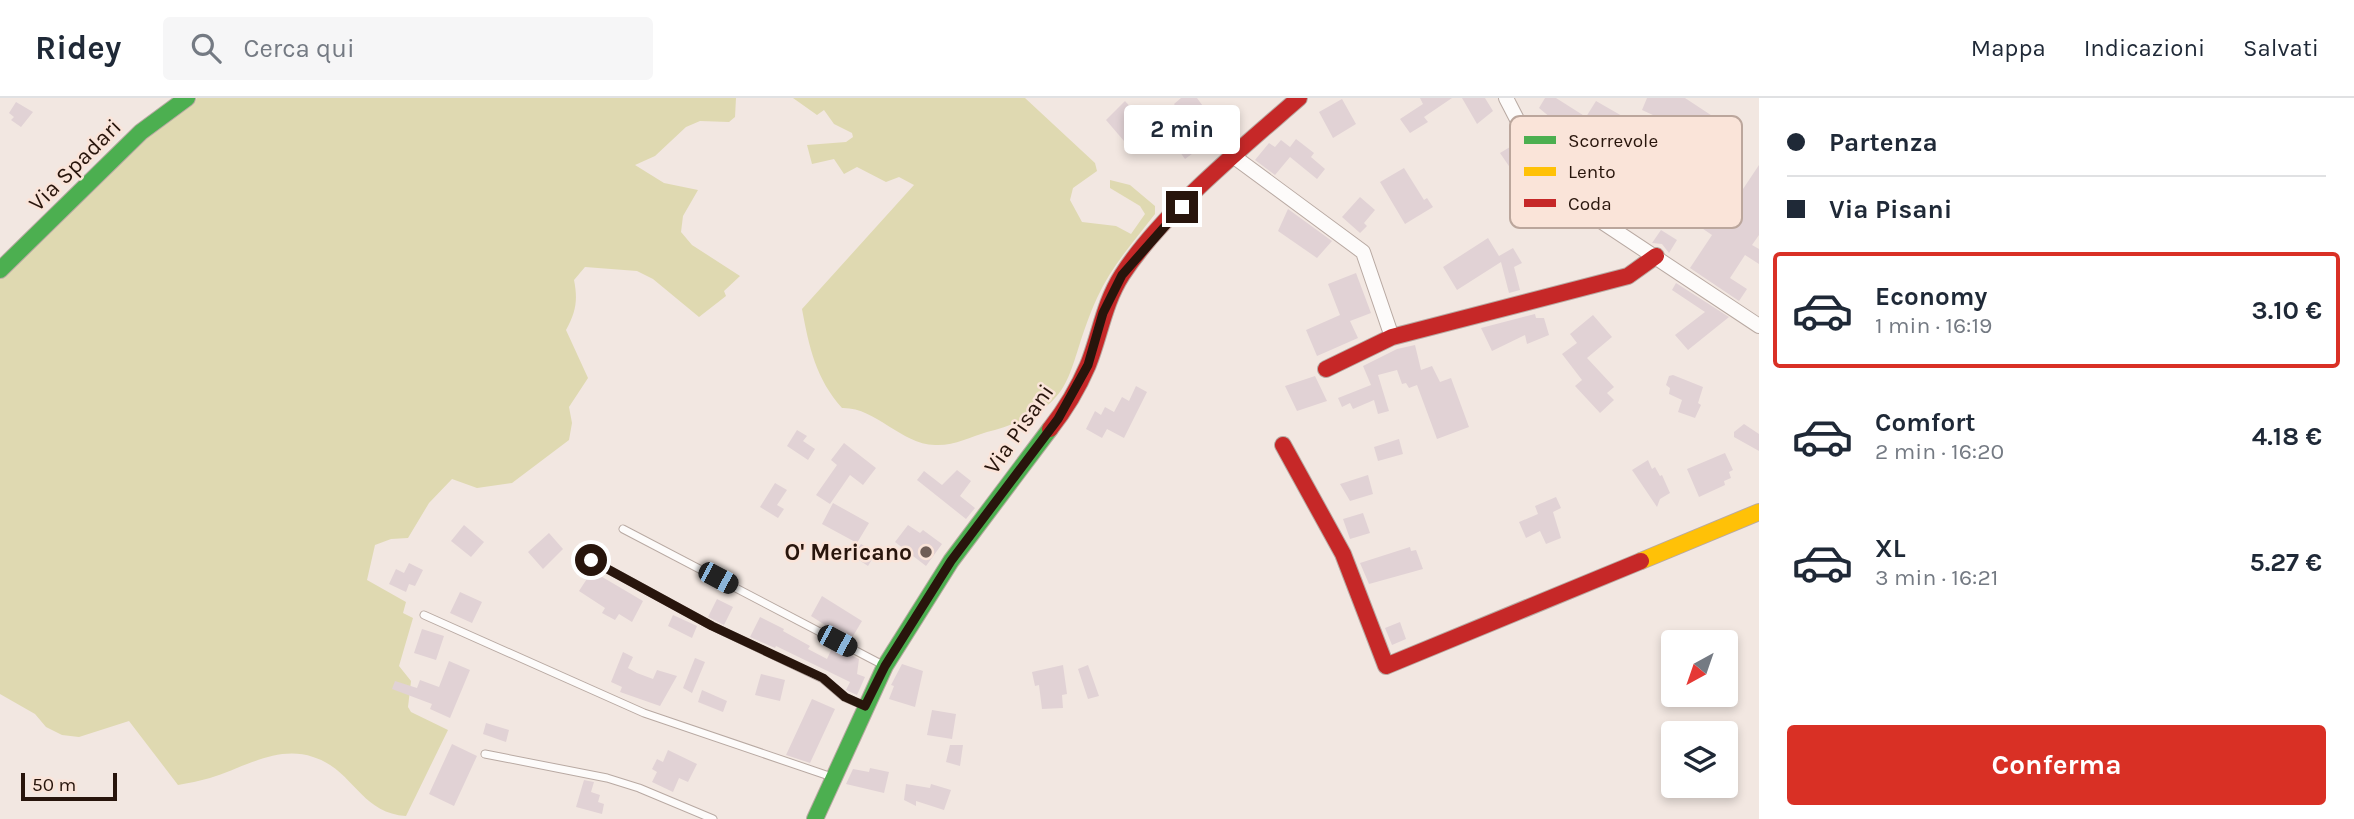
<!DOCTYPE html>
<html lang="it">
<meta charset="utf-8">
<style>
:root{--surface:#fff;--page:#f6f6f7;--text:#1f2937;--muted:#747a83;--line:#e0e1e3;--accent:#d93025}
body{margin:0;font-family:Karla,sans-serif;background:var(--page);color:var(--text);height:100vh;display:flex;flex-direction:column;font-size:26px;white-space:nowrap}
*{box-sizing:border-box;margin:0}
p{font-size:23px;color:var(--muted)}
.icon{flex:none;width:38px;height:38px;fill:none;stroke:currentColor;stroke-width:2;stroke-linecap:round;stroke-linejoin:round}
.map{position:relative;flex:1;overflow:hidden}
.details{display:flex;flex-direction:column;background:var(--surface);width:595px}
.details>*{flex:none}
.guide{display:grid;align-content:center;height:154px;padding:0 28px;background:var(--surface)}
.needle{width:46px;rotate:220deg}
.buttons{position:absolute;left:1661px;top:532px;display:grid;gap:14px}
.buttons a{display:grid;place-items:center;width:77px;height:77px;border-radius:7px;background:var(--surface);box-shadow:0 4px 10px #0003;font-size:35px}
.scale{position:absolute;left:21px;bottom:18px;width:96px;box-sizing:border-box;padding-left:7px;border:4px solid #28150c;border-top:0;font-size:19px;line-height:24px;white-space:nowrap;color:#28150c;-webkit-text-stroke:5px #fae4d9;paint-order:stroke}
.end{position:absolute;width:32px;height:32px;margin:-16px;border:9px solid #28150c;background:#fff;box-shadow:0 0 0 4px #fff}
.from{border-radius:50%}
.bubble{position:absolute;height:49px;border-radius:7px;background:var(--surface);box-shadow:0 4px 10px #0003;font-size:23px;font-weight:700;line-height:49px;text-align:center}
.car{position:absolute;width:21px;height:42px;margin:-21px -10px;border-radius:9px;box-shadow:0 0 5px 2px #0007;background:linear-gradient(#222 24%,#8ab4d8 0 40%,#222 0 76%,#8ab4d8 0 86%,#222 0)}
.guide b{display:flex;align-items:center;gap:24px;height:66px;font-size:26px}
.guide b+b{border-top:2px solid var(--line)}
.guide i{width:18px;height:18px;background:var(--text)}
ul{padding:0;list-style:none}
li{display:flex;align-items:center;gap:21px;height:116px;margin:0 14px 10px;padding:0 14px;border:4px solid transparent;border-radius:7px}
li div{flex:1}
li b{display:block;font-size:26px}
li em{font-style:normal;font-weight:700}
li.selected{border-color:var(--accent)}
li>.icon{width:63px;height:63px;stroke-width:1.5}
.cta{display:flex;gap:14px;margin-top:auto;padding:14px 28px}
.cta a{flex:1;height:80px;border-radius:7px;background:var(--accent);color:#fff;font-size:28px;font-weight:700;line-height:80px;text-align:center}
header{display:flex;align-items:center;gap:42px;box-sizing:border-box;height:98px;padding:0 35px;background:var(--surface);border-bottom:2px solid var(--line)}
header strong{font-size:33px}
nav{display:flex;gap:38px;margin-inline-start:auto;font-size:24px}
.search{width:490px;height:63px;background:var(--page);display:flex;align-items:center;gap:18px;box-sizing:border-box;padding:0 24px;border-radius:7px;color:var(--muted);font-size:26px}
main{display:flex;flex:1;min-height:0}
.map>svg:first-child{display:block}
.green{fill:#dfd9b1}
.building{fill:#e1d2d5}
.lines{fill:none;stroke-linecap:round;stroke-linejoin:round}
.lane-casing{stroke:#b8a9a2;stroke-width:9}
.street-casing{stroke:#b8a9a2;stroke-width:16}
.fast-casing{stroke:#b8a9a2;stroke-width:18}
.slow-casing{stroke:#b8a9a2;stroke-width:18}
.jam-casing{stroke:#b8a9a2;stroke-width:18}
.lane{stroke:#fdfbfa;stroke-width:7}
.street{stroke:#fdfbfa;stroke-width:14}
.fast{stroke:#4caf50;stroke-width:16}
.slow{stroke:#ffc107;stroke-width:16}
.jam{stroke:#c62828;stroke-width:16}
.route{stroke:#28150c;stroke-width:9}
.poi-dot{fill:#6f5e57;stroke:#fae4d9;stroke-width:2.5}
.labels{text-anchor:middle;dominant-baseline:central;stroke-width:5;stroke-linejoin:round;paint-order:stroke}
.street-label{font-size:23px;fill:#28150c;stroke:#fae4d9}
.poi-label{font-size:23px;font-weight:bold;fill:#28150c;stroke:#fae4d9;text-anchor:end}
.key{fill:#fae4d9;stroke:#bba69c;stroke-width:2}
.key-label{font-size:19px;fill:#28150c}
</style>
<header>
<strong>Ridey</strong>
<div class="search"><svg class="icon" aria-label="search" viewBox="0 0 24 24"><circle cx="10" cy="10" r="6"/><path d="M15 15l6 6"/></svg>Cerca qui</div>
<nav><a>Mappa</a><a>Indicazioni</a><a>Salvati</a></nav>
</header>
<main>
<div class="map">
<svg width="1759" height="721" viewBox="0 0 1759 721">
<rect width="100%" height="100%" fill="#f2e7e1"/>
<path class="green" d="M 197,0 L 736,0 L 735,19 L 729,24 L 700,23 L 686,29 L 655,58 L 635,67 L 664,85 L 698,92 L 683,118 L 681,134 L 692,147 L 740,178 L 724,193 L 726,198 L 699,219 L 653,181 L 637,173 L 585,169 L 574,182 C 578,202 576,214 566,232 L 588,280 L 569,309 L 572,325 L 569,342 L 512,385 L 477,390 L 452,381 L 429,405 L 408,440 L 391,441 L 375,447 L 367,482 L 406,504 L 403,515 L 413,520 L 399,568 L 411,583 L 408,609 L 411,614 L 448,632 L 406,718 C 360,715 353,671 313,659 C 277,647 243,670 210,680 C 200,683 188,685 178,687 L 129,623 L 79,639 L 62,637 L 46,629 L 35,616 L 0,596 L 0,181 L 147,38 Z
M 793,0 L 1025,0 L 1095,65 L 1097,73 L 1073,90 L 1070,102 L 1082,124 L 1116,128 L 1131,136 L 1145,116 L 1140,108 L 1110,90 L 1110,82 L 1130,87 L 1155,108 L 1155,116 C 1134,143 1111,169 1097,200 C 1062,277 1083,308 987,334 C 970,339 954,348 935,347 C 900,346 876,309 842,310 C 816,281 809,249 802,211 L 914,87 L 899,79 L 886,84 L 857,69 L 844,76 L 834,61 L 812,66 L 807,47 L 846,44 L 853,39 L 852,35 L 834,26 L 824,12 L 817,17 Z"/>
<path class="building" d="M 1181,0 L 1197,0 L 1222,34 L 1185,61 L 1169,39 L 1188,25 L 1174,6 Z
M 1420,0 L 1452,0 L 1424,19 L 1428,24 L 1410,35 L 1400,21 L 1423,6 Z
M 1462,0 L 1485,0 L 1493,13 L 1477,26 Z
M 1545,0 L 1556,0 L 1586,19 L 1596,3 L 1636,26 L 1665,50 L 1679,29 L 1642,12 L 1647,0 L 1685,0 L 1729,29 L 1705,70 L 1741,94 L 1759,67 L 1759,137 L 1752,147 L 1759,151 L 1759,166 L 1745,157 L 1730,180 L 1747,191 L 1739,203 L 1690,170 L 1712,137 L 1656,99 L 1635,131 L 1627,125 L 1647,94 L 1628,80 L 1635,70 L 1575,31 L 1559,56 L 1540,44 L 1538,41 L 1551,20 L 1539,10 Z
M 1342,1 L 1356,26 L 1333,40 L 1319,14 Z
M 1125,3 L 1161,43 L 1147,56 L 1129,39 L 1124,43 L 1106,22 Z
M 16,4 L 33,14 L 21,29 L 11,22 L 14,19 L 9,15 Z
M 1296,41 L 1314,55 L 1311,59 L 1325,71 L 1317,81 L 1290,59 L 1275,77 L 1255,62 L 1269,45 L 1275,49 L 1281,42 L 1290,49 Z
M 1515,46 L 1527,65 L 1513,74 L 1500,55 Z
M 1404,70 L 1424,102 L 1427,100 L 1433,109 L 1405,126 L 1380,84 Z
M 1360,99 L 1375,112 L 1364,125 L 1367,128 L 1360,135 L 1342,119 Z
M 1288,111 L 1332,143 L 1317,160 L 1278,133 Z
M 1661,132 L 1677,142 L 1669,155 L 1662,146 L 1652,145 Z
M 1488,140 L 1499,158 L 1513,150 L 1522,165 L 1514,169 L 1520,192 L 1509,195 L 1501,164 L 1457,192 L 1443,169 Z
M 1356,175 L 1371,215 L 1350,223 L 1358,240 L 1317,258 L 1306,232 L 1340,217 L 1328,186 Z
M 1676,185 L 1729,219 L 1688,252 L 1675,237 L 1705,214 L 1672,192 Z
M 1535,216 L 1536,220 L 1544,220 L 1549,237 L 1527,246 L 1525,237 L 1492,253 L 1481,230 Z
M 1593,217 L 1612,239 L 1587,260 L 1614,289 L 1607,295 L 1614,302 L 1600,315 L 1575,288 L 1582,282 L 1562,256 L 1577,245 L 1570,236 Z
M 1415,247 L 1421,272 L 1432,268 L 1440,284 L 1451,280 L 1469,329 L 1437,341 L 1417,287 L 1409,290 L 1406,285 L 1402,286 L 1397,272 L 1378,277 L 1389,313 L 1378,316 L 1374,302 L 1353,311 L 1350,305 L 1342,309 L 1338,300 L 1371,287 L 1363,268 L 1397,251 Z
M 1673,277 L 1703,289 L 1698,305 L 1701,307 L 1695,320 L 1678,314 L 1682,302 L 1669,296 L 1670,290 L 1666,287 L 1669,278 Z
M 1315,278 L 1327,303 L 1297,313 L 1285,288 Z
M 1136,288 L 1147,294 L 1124,340 L 1107,331 L 1102,340 L 1086,331 L 1095,313 L 1101,317 L 1105,309 L 1114,314 L 1122,299 L 1129,303 Z
M 1744,326 L 1759,336 L 1759,353 L 1734,339 L 1734,334 Z
M 797,332 L 807,338 L 803,343 L 815,351 L 808,362 L 787,348 Z
M 1399,341 L 1403,356 L 1378,363 L 1374,349 Z
M 844,345 L 876,370 L 863,387 L 850,377 L 830,406 L 816,397 L 837,367 L 831,362 Z
M 1725,355 L 1733,372 L 1729,374 L 1731,380 L 1724,383 L 1725,387 L 1699,399 L 1687,371 Z
M 1648,362 L 1652,371 L 1655,369 L 1660,378 L 1662,377 L 1670,395 L 1660,401 L 1657,409 L 1632,372 Z
M 957,372 L 971,383 L 960,398 L 975,410 L 966,421 L 917,382 L 924,373 L 942,387 Z
M 1368,377 L 1373,396 L 1350,403 L 1340,386 Z
M 775,385 L 787,392 L 777,407 L 784,411 L 778,420 L 760,409 Z
M 1556,399 L 1561,410 L 1553,414 L 1561,440 L 1546,446 L 1540,433 L 1526,440 L 1519,424 L 1538,416 L 1535,408 Z
M 833,405 L 869,425 L 857,445 L 822,426 Z
M 1363,415 L 1370,435 L 1350,441 L 1343,421 Z
M 464,427 L 484,444 L 471,459 L 451,443 Z
M 908,427 L 920,435 L 923,432 L 942,446 L 926,468 L 895,444 Z
M 549,435 L 563,451 L 543,471 L 528,454 Z
M 861,446 L 876,455 L 868,468 L 853,458 Z
M 1410,449 L 1411,453 L 1416,452 L 1423,471 L 1369,486 L 1360,465 Z
M 409,465 L 423,472 L 415,488 L 409,486 L 406,494 L 389,486 L 396,471 L 404,475 Z
M 592,473 L 643,503 L 632,524 L 619,516 L 615,522 L 602,515 L 605,510 L 579,493 Z
M 460,494 L 482,504 L 472,525 L 450,515 Z
M 822,498 L 862,523 L 850,543 L 811,518 Z
M 717,501 L 733,509 L 724,527 L 708,519 Z
M 673,517 L 697,528 L 692,540 L 668,528 Z
M 760,519 L 784,531 L 783,533 L 810,548 L 808,551 L 827,561 L 833,548 L 859,561 L 857,576 L 865,579 L 857,597 L 846,592 L 850,584 L 776,548 L 775,550 L 750,539 Z
M 1400,524 L 1406,541 L 1392,547 L 1385,530 Z
M 422,531 L 444,538 L 436,562 L 414,555 Z
M 623,554 L 633,559 L 628,570 L 637,575 L 653,581 L 657,572 L 677,578 L 660,608 L 620,594 L 622,589 L 611,584 Z
M 695,560 L 705,564 L 692,595 L 683,590 Z
M 449,563 L 470,572 L 450,620 L 430,611 L 432,606 L 392,591 L 395,583 L 417,590 L 420,582 L 439,589 Z
M 902,566 L 923,573 L 915,609 L 889,601 L 894,588 L 891,587 Z
M 1063,567 L 1067,596 L 1062,597 L 1063,610 L 1042,611 L 1039,587 L 1035,588 L 1032,574 Z
M 1088,567 L 1099,598 L 1088,601 L 1078,571 Z
M 761,576 L 785,582 L 780,603 L 755,597 Z
M 702,592 L 727,603 L 723,614 L 698,604 Z
M 812,601 L 835,611 L 810,665 L 786,657 Z
M 932,612 L 956,616 L 952,641 L 927,637 Z
M 486,625 L 509,632 L 506,644 L 483,636 Z
M 452,646 L 477,658 L 454,708 L 429,696 Z
M 950,647 L 963,647 L 960,668 L 946,664 Z
M 668,652 L 697,666 L 688,684 L 679,680 L 673,694 L 652,684 L 657,674 L 652,671 L 657,661 L 663,664 Z
M 870,670 L 889,674 L 884,695 L 846,686 L 853,671 L 869,674 Z
M 584,682 L 594,684 L 591,694 L 600,697 L 598,704 L 604,706 L 602,716 L 576,709 Z
M 906,686 L 930,690 L 931,686 L 951,692 L 944,712 L 916,703 L 916,708 L 904,702 Z"/>
<g class="lines">
<defs>
<path id="lane" d="M 623,431 L 883,567
M 591,462 L 712,528 L 823,581 L 844,599 L 865,608
M 424,517 L 644,615 L 832,679
M 485,656 L 607,680 L 639,690 L 713,721"/>
<path id="street" d="M 1506,0 C 1525,37 1543,74 1572,104 L 1759,228
M 1233,58 L 1363,154 L 1392,239"/>
<path id="fast" d="M 0,172 L 141,34 L 187,0
M 815,721 L 885,568 L 951,463 L 1050,331"/>
<path id="slow" d="M 1641,463 L 1759,414"/>
<path id="jam" d="M 1326,271 L 1392,239 L 1628,178 L 1656,158
M 1050,331 C 1065,312 1079,288 1088,267 C 1100,237 1104,205 1122,177 C 1162,115 1243,49 1299,0
M 1283,347 L 1343,456 L 1386,568 L 1641,463"/>
</defs>
<use href="#lane" class="lane-casing"/>
<use href="#street" class="street-casing"/>
<use href="#fast" class="fast-casing"/>
<use href="#slow" class="slow-casing"/>
<use href="#jam" class="jam-casing"/>
<use href="#lane" class="lane"/>
<use href="#street" class="street"/>
<use href="#fast" class="fast"/>
<use href="#slow" class="slow"/>
<use href="#jam" class="jam"/>
</g>
<g class="lines">
<path class="route" d="M 591,462 L 712,528 L 823,580 L 845,599 L 865,608 L 885,568 L 951,463 L 1058,321 L 1088,267 L 1103,215 L 1122,177 L 1182,109"/>
</g>
<circle class="poi-dot" cx="926" cy="454" r="7"/>
<g class="labels">
<g class="street-label">
<text transform="translate(75 67) rotate(-45)">Via Spadari</text>
<text transform="translate(1019 331) rotate(-55)">Via Pisani</text>
</g>
<g class="poi-label">
<text x="912" y="454">O' Mericano</text>
</g>
</g>
<rect x="1510" y="18" width="232" height="112" rx="10" class="key"/>
<rect x="1524" y="38" width="32" height="8" fill="#4caf50"/>
<rect x="1524" y="69" width="32" height="9" fill="#ffc107"/>
<rect x="1524" y="101" width="32" height="8" fill="#c62828"/>
<g class="key-label">
<text x="1568" y="49">Scorrevole</text>
<text x="1568" y="80">Lento</text>
<text x="1568" y="112">Coda</text>
</g>
</svg>
<div class="buttons">
<a><svg class="needle" viewBox="-14 -14 28 28"><path d="M0-13l5 13h-10z" fill="#e53935"/><path d="M0 13l5-13h-10z" fill="#747a83"/></svg></a>
<a><svg class="icon" aria-label="layers" viewBox="0 0 24 24"><path d="M12 4l9 5-9 5-9-5zM3 14l9 5 9-5"/></svg></a>
</div>
<div class="scale">50 m</div>
<i class="end from" style="left:591px;top:462px"></i>
<i class="end" style="left:1182px;top:109px"></i>
<div class="bubble" style="left:1124px;top:7px;width:116px">2 min</div>
<i class="car" style="left:718px;top:480px;rotate:118deg"></i>
<i class="car" style="left:837px;top:543px;rotate:118deg"></i>
</div>
<section class="details">
<div class="guide">
<b><i class="from"></i>Partenza</b>
<b><i></i>Via Pisani</b>
</div>
<ul>
<li class="selected"><svg class="icon" aria-label="car" viewBox="0 0 24 24"><path d="M5 17H2v-5l4-1 3-4h7l3 4 3 1v5h-3M9 17h6M6 11h13"/><circle cx="7" cy="17" r="2"/><circle cx="17" cy="17" r="2"/></svg><div><b>Economy</b><p>1 min · 16:19</p></div><em>3.10 €</em></li>
<li><svg class="icon" aria-label="car" viewBox="0 0 24 24"><path d="M5 17H2v-5l4-1 3-4h7l3 4 3 1v5h-3M9 17h6M6 11h13"/><circle cx="7" cy="17" r="2"/><circle cx="17" cy="17" r="2"/></svg><div><b>Comfort</b><p>2 min · 16:20</p></div><em>4.18 €</em></li>
<li><svg class="icon" aria-label="car" viewBox="0 0 24 24"><path d="M5 17H2v-5l4-1 3-4h7l3 4 3 1v5h-3M9 17h6M6 11h13"/><circle cx="7" cy="17" r="2"/><circle cx="17" cy="17" r="2"/></svg><div><b>XL</b><p>3 min · 16:21</p></div><em>5.27 €</em></li>
</ul>
<div class="cta"><a>Conferma</a></div>
</section>
</main>
